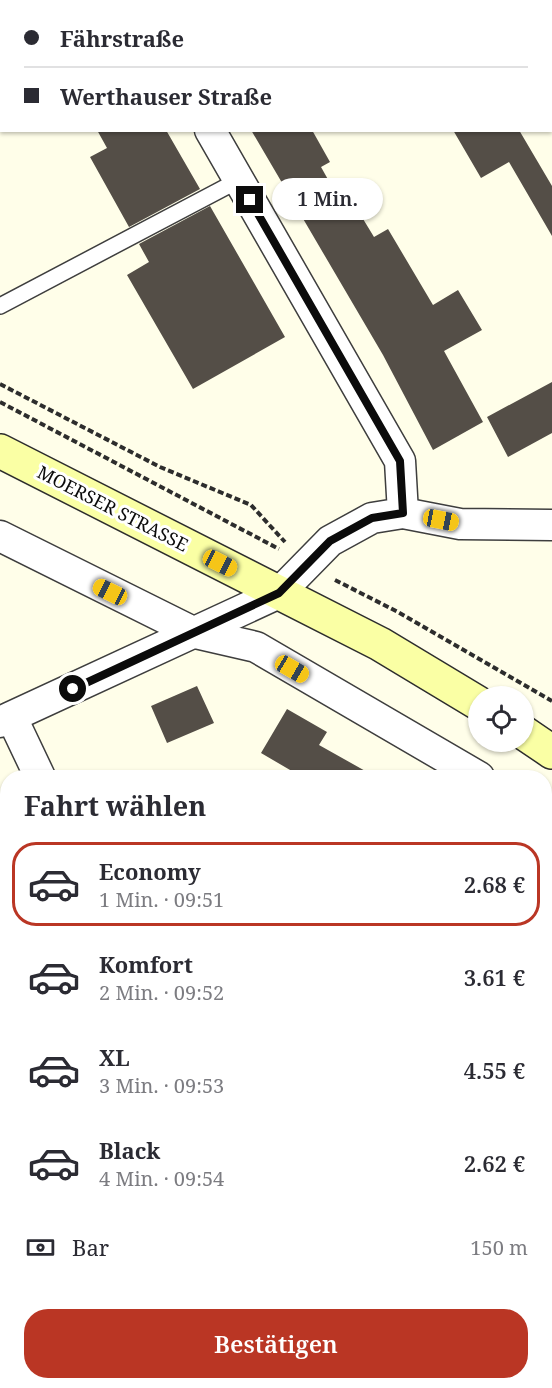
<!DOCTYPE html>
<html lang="de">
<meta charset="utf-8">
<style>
:root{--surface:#fff;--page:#f7f7f7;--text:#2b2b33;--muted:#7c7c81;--line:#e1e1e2;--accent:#ba3624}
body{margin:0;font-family:"Noto Serif",serif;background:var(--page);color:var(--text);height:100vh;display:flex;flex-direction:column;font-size:22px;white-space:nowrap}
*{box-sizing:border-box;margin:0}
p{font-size:20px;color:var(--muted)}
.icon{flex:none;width:33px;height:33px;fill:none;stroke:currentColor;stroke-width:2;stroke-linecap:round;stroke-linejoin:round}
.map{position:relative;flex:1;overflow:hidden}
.details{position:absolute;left:0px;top:770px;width:552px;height:620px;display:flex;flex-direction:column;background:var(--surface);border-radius:24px 24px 0 0;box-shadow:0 2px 4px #0004}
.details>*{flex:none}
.banner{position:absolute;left:0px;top:0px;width:552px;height:132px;box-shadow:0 2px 4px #0004;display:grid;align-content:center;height:132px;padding:0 24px;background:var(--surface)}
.buttons{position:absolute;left:468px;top:686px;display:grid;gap:12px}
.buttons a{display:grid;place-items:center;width:66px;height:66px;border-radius:50%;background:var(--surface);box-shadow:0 2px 4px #0004;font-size:30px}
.end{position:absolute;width:27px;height:27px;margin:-14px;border:8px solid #0b0b0b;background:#fff;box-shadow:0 0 0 3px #fff}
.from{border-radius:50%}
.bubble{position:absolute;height:42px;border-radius:21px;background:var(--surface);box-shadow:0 2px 4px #0004;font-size:20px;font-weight:600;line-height:42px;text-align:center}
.car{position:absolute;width:18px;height:36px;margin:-18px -9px;border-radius:8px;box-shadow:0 0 4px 2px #0007;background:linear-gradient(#f5c518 24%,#345 0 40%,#f5c518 0 76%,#345 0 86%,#f5c518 0)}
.banner b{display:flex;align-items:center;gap:21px;height:57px;font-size:22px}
.banner b+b{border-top:2px solid var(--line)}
.banner i{width:15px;height:15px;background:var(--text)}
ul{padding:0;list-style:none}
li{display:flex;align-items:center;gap:18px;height:84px;margin:0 12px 9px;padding:0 12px;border:3px solid transparent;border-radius:24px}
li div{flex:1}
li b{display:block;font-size:22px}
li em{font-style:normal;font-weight:600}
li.selected{border-color:var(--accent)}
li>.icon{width:54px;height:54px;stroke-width:1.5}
h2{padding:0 24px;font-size:27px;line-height:72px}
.pay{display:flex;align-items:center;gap:15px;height:66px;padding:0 24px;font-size:22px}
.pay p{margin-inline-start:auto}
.button{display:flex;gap:12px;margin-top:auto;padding:12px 24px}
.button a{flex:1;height:69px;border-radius:24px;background:var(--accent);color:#fff;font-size:24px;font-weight:600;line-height:69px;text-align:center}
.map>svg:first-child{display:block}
.building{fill:#544e47}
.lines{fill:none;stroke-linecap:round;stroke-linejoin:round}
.service-casing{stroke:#3e3e3e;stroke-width:18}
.minor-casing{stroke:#3e3e3e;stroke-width:33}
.secondary-casing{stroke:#2d2d2d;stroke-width:36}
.path{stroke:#2d2d2d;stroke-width:4;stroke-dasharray:6 3;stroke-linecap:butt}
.service{stroke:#fff;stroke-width:15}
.minor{stroke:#fff;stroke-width:30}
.secondary{stroke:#faffa4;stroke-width:33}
.route{stroke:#0b0b0b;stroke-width:8}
.labels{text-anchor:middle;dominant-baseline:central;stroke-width:6;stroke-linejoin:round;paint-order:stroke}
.street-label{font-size:18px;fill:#0b0b0b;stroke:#fff}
</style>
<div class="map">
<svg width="552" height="1388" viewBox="0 0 552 1388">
<rect width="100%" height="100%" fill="#fffee9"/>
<path class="building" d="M 97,130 L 166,130 L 200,189 L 129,227 L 90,157 L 107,148 Z
M 251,130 L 312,130 L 330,162 L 321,167 L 348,215 L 357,209 L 374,237 L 388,229 L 433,305 L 458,290 L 482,330 L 444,351 L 483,422 L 433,450 L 383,355 Z
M 453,130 L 519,130 L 552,186 L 552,236 L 509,162 L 481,178 Z
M 210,206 L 285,337 L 193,389 L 127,275 L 149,262 L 139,244 Z
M 552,382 L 552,433 L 508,457 L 487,417 Z
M 197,686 L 214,723 L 167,743 L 151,706 Z
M 287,709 L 327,732 L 319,745 L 376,777 L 302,777 L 261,753 Z"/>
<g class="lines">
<defs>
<path id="service" d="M 41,2 L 43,0
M 0,25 L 2,24
M 0,306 L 239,180
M 544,1334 L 552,1332"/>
<path id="minor" d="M 134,0 L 135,2
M 210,130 L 400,461 L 403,513
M 0,536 L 195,633 L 256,647 L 479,777
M 12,718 L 40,777
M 0,722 L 279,593 L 330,541 L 372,518 L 403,513 L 460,524 L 552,525
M 544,820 L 552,825
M 544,1122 L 552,1122
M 0,1364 L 8,1370
M 22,1382 L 30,1388"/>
<path id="secondary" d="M 0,451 L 380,644 L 478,703
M 524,733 L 552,752"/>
</defs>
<use href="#service" class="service-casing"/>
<use href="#minor" class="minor-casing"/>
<use href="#secondary" class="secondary-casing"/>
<path class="path" d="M 0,384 L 160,467 L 251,505 L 285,542
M 0,402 L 279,549
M 335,580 L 398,612 L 552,701"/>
<use href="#service" class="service"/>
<use href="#minor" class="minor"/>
<use href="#secondary" class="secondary"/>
</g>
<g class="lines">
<path class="route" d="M 73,689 L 279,593 L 330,541 L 372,518 L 403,513 L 400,461 L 250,200"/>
</g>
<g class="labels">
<g class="street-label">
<text transform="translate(113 508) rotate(27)">MOERSER STRASSE</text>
</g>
</g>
</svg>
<div class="buttons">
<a><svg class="icon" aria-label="locate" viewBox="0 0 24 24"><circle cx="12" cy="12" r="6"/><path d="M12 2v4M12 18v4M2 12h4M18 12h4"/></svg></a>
</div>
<i class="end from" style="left:73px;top:689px"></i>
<i class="end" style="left:250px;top:200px"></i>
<div class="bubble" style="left:272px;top:178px;width:111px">1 Min.</div>
<i class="car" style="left:441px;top:520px;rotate:101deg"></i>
<i class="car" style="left:220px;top:563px;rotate:117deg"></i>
<i class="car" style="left:110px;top:592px;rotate:296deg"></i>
<i class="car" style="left:292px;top:669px;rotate:120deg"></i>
<div class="banner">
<b><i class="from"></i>Fährstraße</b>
<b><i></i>Werthauser Straße</b>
</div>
<section class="details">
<h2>Fahrt wählen</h2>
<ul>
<li class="selected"><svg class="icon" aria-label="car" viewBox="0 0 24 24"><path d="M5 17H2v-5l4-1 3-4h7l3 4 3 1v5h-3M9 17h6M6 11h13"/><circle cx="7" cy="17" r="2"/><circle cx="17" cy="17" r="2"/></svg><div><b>Economy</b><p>1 Min. · 09:51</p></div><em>2.68 €</em></li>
<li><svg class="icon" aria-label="car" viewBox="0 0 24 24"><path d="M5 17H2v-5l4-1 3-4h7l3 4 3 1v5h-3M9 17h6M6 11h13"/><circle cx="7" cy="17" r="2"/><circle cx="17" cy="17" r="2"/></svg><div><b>Komfort</b><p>2 Min. · 09:52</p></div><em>3.61 €</em></li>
<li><svg class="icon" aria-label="car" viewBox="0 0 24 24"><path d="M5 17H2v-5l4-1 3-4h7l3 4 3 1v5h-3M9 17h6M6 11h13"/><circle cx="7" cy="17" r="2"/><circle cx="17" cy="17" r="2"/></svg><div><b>XL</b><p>3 Min. · 09:53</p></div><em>4.55 €</em></li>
<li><svg class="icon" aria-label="car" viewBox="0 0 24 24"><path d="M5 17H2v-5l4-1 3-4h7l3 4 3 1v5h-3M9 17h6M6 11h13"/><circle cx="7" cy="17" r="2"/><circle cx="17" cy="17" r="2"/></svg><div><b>Black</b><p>4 Min. · 09:54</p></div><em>2.62 €</em></li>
</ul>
<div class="pay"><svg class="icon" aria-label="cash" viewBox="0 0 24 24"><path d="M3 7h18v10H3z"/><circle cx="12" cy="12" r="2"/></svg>Bar<p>150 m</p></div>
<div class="button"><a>Bestätigen</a></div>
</section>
</div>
